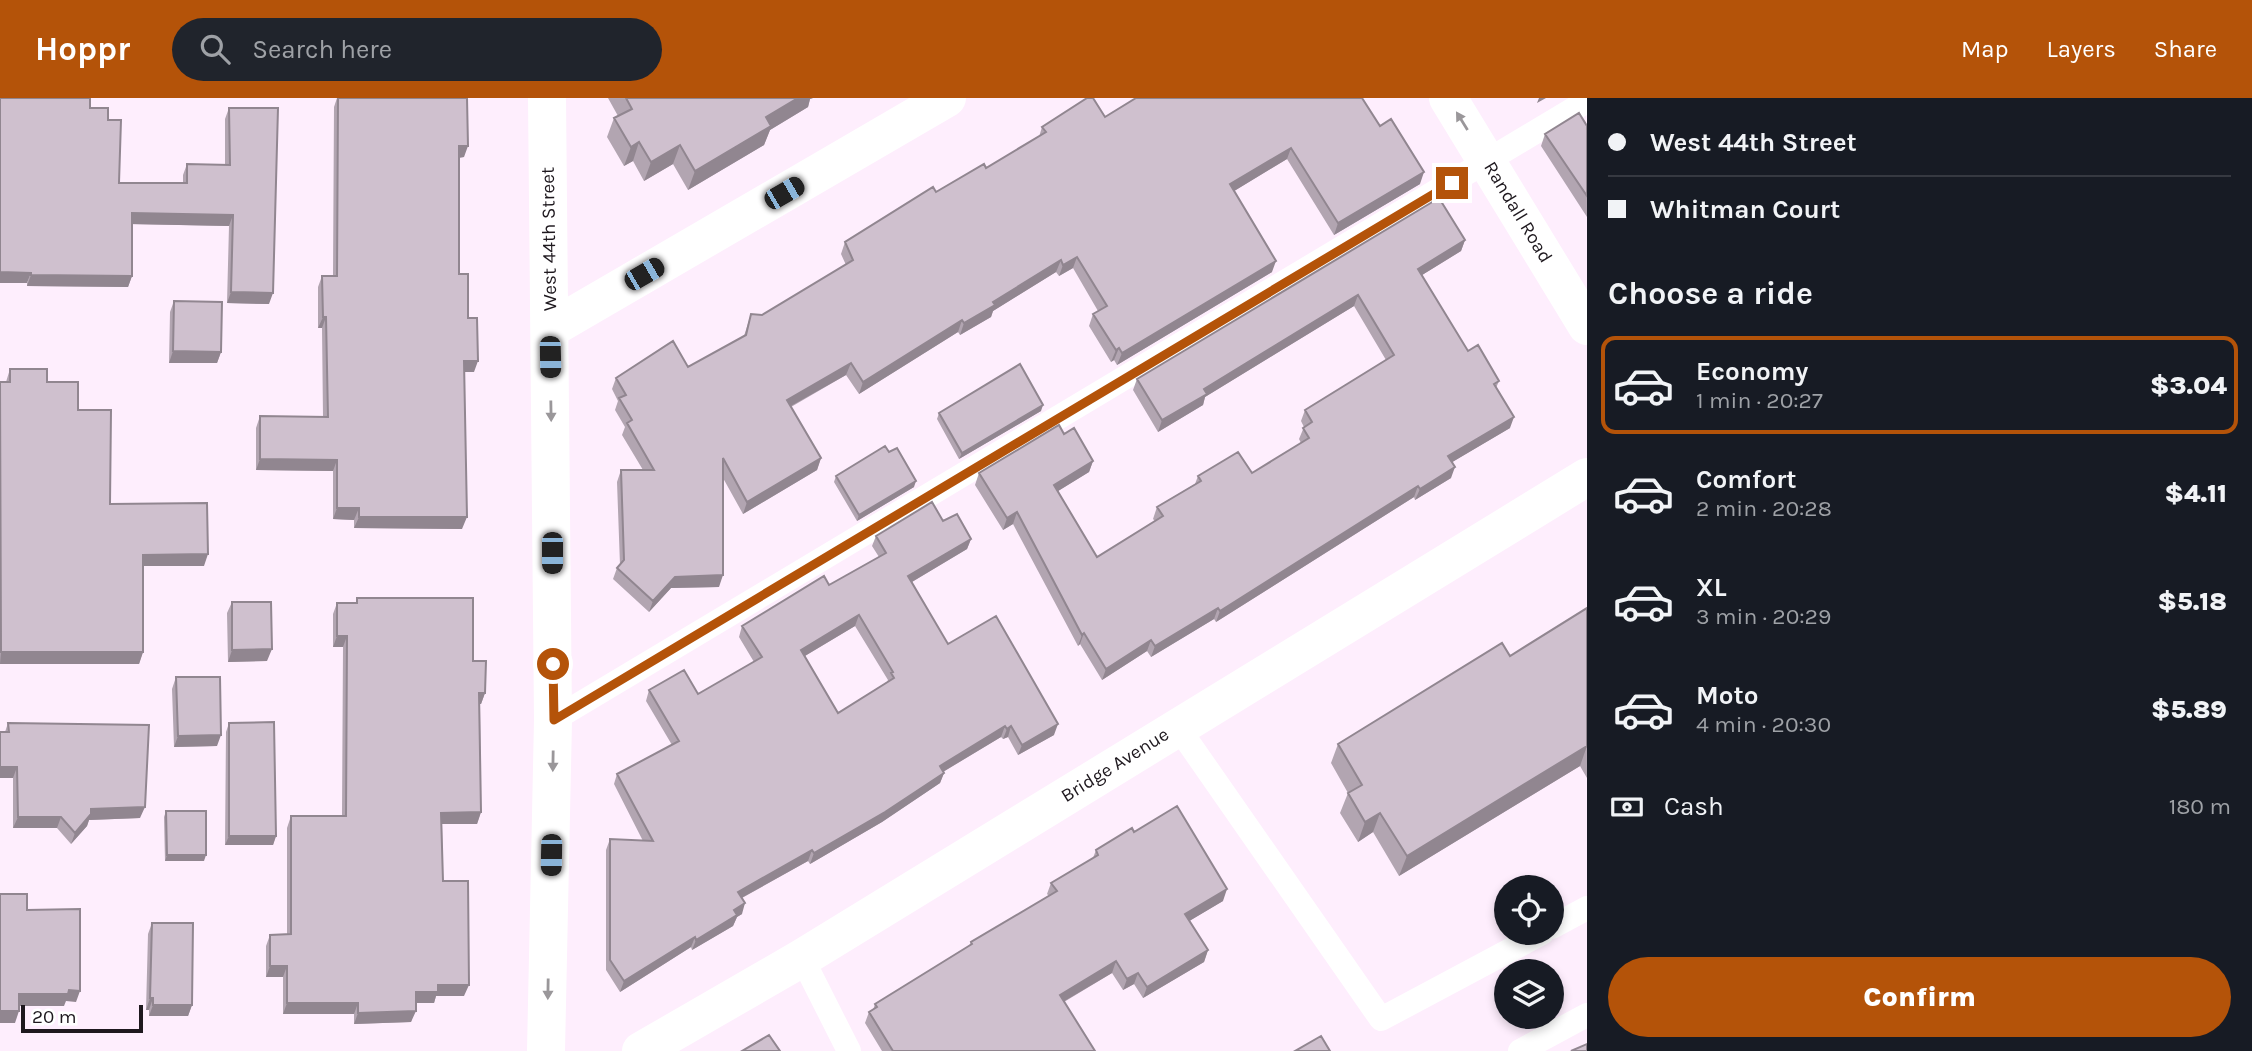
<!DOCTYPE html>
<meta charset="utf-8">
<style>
:root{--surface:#171b24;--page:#20242c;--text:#f1f3f6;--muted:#9ea1a6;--line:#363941;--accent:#b45309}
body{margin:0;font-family:Karla,sans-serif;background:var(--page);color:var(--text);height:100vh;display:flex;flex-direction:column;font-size:26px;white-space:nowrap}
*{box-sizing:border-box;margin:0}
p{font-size:23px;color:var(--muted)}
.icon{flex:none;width:38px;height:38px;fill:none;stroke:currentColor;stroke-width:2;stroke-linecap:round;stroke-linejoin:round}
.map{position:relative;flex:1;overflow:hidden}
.drawer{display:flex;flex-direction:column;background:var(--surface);width:665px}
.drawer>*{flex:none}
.top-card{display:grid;align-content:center;height:154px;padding:0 21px;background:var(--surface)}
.buttons{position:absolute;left:1494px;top:777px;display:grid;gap:14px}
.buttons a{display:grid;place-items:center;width:70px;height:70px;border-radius:50%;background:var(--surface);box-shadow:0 4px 10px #0003;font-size:35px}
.scale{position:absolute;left:21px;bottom:18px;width:122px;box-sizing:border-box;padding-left:7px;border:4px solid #1e181e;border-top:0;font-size:19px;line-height:24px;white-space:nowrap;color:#1e181e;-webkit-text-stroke:5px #fff;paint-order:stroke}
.end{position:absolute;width:32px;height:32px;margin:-16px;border:9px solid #b45309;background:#fff;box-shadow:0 0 0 4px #fff}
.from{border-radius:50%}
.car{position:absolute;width:21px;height:42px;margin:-21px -10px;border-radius:9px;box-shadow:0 0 5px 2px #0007;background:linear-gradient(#222 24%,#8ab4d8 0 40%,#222 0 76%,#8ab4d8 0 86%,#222 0)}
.top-card b{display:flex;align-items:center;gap:24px;height:66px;font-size:26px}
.top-card b+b{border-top:2px solid var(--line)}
.top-card i{width:18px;height:18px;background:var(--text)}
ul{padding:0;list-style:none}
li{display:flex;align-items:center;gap:21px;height:98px;margin:0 14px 10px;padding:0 7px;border:4px solid transparent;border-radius:14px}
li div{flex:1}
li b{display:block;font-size:26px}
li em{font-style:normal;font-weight:800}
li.selected{border-color:var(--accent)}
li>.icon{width:63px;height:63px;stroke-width:1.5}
h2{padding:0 21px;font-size:32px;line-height:84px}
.pay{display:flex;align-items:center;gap:18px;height:77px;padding:0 21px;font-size:26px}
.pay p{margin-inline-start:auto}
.action{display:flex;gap:14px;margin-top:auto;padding:14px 21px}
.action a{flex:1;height:80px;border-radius:42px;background:var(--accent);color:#fff;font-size:28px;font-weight:800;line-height:80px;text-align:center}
header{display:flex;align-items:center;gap:42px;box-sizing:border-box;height:98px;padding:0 35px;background:var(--accent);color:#fff}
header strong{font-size:33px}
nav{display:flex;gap:38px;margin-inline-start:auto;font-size:24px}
.search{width:490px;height:63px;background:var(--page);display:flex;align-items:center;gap:18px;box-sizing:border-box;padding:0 24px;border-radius:38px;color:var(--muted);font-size:26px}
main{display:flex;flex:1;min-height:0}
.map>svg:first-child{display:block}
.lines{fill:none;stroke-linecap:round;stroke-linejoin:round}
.lane{stroke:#fff;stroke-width:24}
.street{stroke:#fff;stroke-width:38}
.wall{fill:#b2a5b1;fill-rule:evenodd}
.shaded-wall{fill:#918690}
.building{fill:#cfc0ce;stroke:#918690;stroke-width:2;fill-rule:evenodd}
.oneway{fill:#9a979a}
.route{stroke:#b45309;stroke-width:9}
.labels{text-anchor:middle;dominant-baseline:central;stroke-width:5;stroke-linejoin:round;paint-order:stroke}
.street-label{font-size:19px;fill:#1e181e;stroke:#fff}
</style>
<header>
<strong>Hoppr</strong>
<div class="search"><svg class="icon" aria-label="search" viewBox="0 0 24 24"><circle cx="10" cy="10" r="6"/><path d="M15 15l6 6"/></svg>Search here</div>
<nav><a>Map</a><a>Layers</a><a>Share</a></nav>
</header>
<main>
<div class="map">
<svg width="1587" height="953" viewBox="0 0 1587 953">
<rect width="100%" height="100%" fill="#feeefd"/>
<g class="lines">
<path class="lane" d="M 553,622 L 1587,3
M 1177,628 L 1381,921 L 1542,835
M 1552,829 L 1587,810
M 802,860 L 849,953
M 1520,953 L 1587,917"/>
<path class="street" d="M 1448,0 L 1587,228
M 550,231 L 947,0
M 546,953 L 553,622 L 547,0
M 641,953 L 802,860 L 1587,379"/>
</g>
<path class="wall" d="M 337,0 L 467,0 L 464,59 L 459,60 L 459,176 L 468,220 L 474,274 L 465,274 L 462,431 L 354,430 L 354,422 L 333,421 L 333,373 L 256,372 L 256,330 L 260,318 L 323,319 L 322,230 L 318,230 L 318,189 L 322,178 L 333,178 L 334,9 Z
M 608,0 L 813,0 L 810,1 L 808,9 L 770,32 L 764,47 L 688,92 L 673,66 L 644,83 L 633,63 L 624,68 L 607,39 L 614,20 L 618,18 Z
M 90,10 L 108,22 L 119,85 L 183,85 L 183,77 L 187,66 L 225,67 L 225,21 L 229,10 L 269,206 L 227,205 L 229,128 L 132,126 L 132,178 L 128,189 L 27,188 L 27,185 Z
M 1105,19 L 1380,28 L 1420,86 L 1334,137 L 1287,61 L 1234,93 L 1272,174 L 1117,267 L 1114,262 L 1111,264 L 1089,228 L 1093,216 L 1098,213 L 1073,170 L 1059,178 L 1056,174 L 993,213 L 991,219 L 960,237 L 958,234 L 859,296 L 846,277 L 791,309 L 821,360 L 817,372 L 743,416 L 723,380 L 719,489 L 671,490 L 649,514 L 613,481 L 617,470 L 620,467 L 617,384 L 621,372 L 643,372 L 622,337 L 625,329 L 615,312 L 618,303 L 612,291 L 616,280 L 688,269 L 744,238 L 751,216 L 762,217 L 846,167 L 841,156 L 845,144 L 936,94 L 986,70 L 1039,39 L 1042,29 Z
M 1587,28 L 1587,119 L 1541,48 L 1545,36 Z
M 1465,142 L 1461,153 L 1422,177 L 1468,253 L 1499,283 L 1496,290 L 1510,330 L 1452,364 L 1451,380 L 1415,402 L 1414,399 L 1216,524 L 1214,521 L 1151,559 L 1147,553 L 1102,582 L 1080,546 L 1078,548 L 1013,426 L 1003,432 L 975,387 L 979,375 L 1064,336 L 1093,363 L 1089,374 L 1058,393 L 1097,459 L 1155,423 L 1153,421 L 1157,409 L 1195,386 L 1198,378 L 1252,375 L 1301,345 L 1299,341 L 1304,329 L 1301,323 L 1305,312 L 1386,262 L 1354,208 L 1205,299 L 1203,307 L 1158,334 L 1133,292 L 1137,281 Z
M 174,203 L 221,254 L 217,265 L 169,265 L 170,214 Z
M 10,271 L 47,284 L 78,312 L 110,406 L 204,468 L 143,468 L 143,554 L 139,566 L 0,566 L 0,284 L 6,284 Z
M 1041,313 L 959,361 L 937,321 L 939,315 Z
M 889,354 L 914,389 L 857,423 L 834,384 L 836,378 Z
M 943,423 L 971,441 L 967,451 L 912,484 L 948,546 L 1054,637 L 1018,657 L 1008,639 L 1003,641 L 1001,639 L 943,674 L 944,675 L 940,685 L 882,724 L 810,766 L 808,763 L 742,800 L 742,816 L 737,819 L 733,828 L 692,852 L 691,849 L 620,894 L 606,872 L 606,752 L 610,741 L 643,743 L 614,686 L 617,676 L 672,647 L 646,603 L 649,592 L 698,596 L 754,564 L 739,539 L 742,528 L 829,487 L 879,459 L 872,448 L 876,438 ZM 855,528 L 888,582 L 887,584 L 838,615 L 805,558 Z
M 357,500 L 473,563 L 485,595 L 481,606 L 480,606 L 481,714 L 477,726 L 442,726 L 443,783 L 464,898 L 436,898 L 434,905 L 416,905 L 411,924 L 354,926 L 354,916 L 283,916 L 283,879 L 266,879 L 266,848 L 270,837 L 287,837 L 287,730 L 291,718 L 342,718 L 343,549 L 333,549 L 333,516 L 337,505 L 356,505 Z
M 232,504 L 267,563 L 228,564 L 227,515 Z
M 1587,510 L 1587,680 L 1580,668 L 1399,778 L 1373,734 L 1358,744 L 1340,715 L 1348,695 L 1331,665 L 1338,646 L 1510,558 Z
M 176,579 L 217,648 L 174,649 L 172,591 Z
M 8,625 L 140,720 L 89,722 L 87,728 L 71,746 L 57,730 L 13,730 L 13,680 L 0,680 L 5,634 Z
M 229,625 L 276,738 L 273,747 L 225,747 L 226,634 Z
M 166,713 L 204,763 L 165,763 L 164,719 Z
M 1134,734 L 1223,803 L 1189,823 L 1208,852 L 1204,864 L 1143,900 L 1134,886 L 1123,892 L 1112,875 L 1064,904 L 1095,953 L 882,953 L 865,925 L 869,914 L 873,912 L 875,906 L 969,848 L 971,844 L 1049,798 L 1047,796 L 1051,785 L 1093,760 L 1096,752 Z
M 152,825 L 192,907 L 188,918 L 149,918 L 149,912 L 146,912 L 148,836 Z"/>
<path class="shaded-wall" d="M 798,0 L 813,0 L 810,1 L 808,9 L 770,32 L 764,47 L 688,92 L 695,73 L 766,19 Z
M 1539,0 L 1546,0 L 1537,5 Z
M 639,44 L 633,63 L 624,68 L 631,49 Z
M 680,47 L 673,66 L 644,83 L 651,64 Z
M 459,48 L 468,48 L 464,59 L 455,60 Z
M 1291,50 L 1287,61 L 1226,98 L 1230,86 Z
M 1424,74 L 1420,86 L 1334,137 L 1338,125 Z
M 132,115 L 233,117 L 229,128 L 128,126 Z
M 1465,142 L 1461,153 L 1414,182 L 1418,171 Z
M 1077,159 L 1073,170 L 1059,178 L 1063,167 Z
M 1061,162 L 1056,174 L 993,213 L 991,219 L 960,237 L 964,225 L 993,204 Z
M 1276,163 L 1272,174 L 1117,267 L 1122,255 Z
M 0,174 L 31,175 L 27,185 L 0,185 Z
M 31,177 L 132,178 L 128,189 L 27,188 Z
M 231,194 L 273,195 L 269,206 L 227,205 Z
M 1358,197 L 1354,208 L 1205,299 L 1203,307 L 1158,334 L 1162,322 L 1204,291 Z
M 323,219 L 326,219 L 322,230 L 318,230 Z
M 962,222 L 958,234 L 859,296 L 863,284 Z
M 1119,250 L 1114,262 L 1111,264 L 1116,252 Z
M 173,253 L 221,254 L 217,265 L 169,265 Z
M 464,263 L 478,263 L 474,274 L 460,274 Z
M 851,265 L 846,277 L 782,313 L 787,302 Z
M 1043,307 L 1041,313 L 959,361 L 962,355 Z
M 1514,319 L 1510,330 L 1444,369 L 1448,358 Z
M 821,360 L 817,372 L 743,416 L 747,404 Z
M 260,361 L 337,362 L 333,373 L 256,372 Z
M 1093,363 L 1089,374 L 1050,398 L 1054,387 Z
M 1455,369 L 1451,380 L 1415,402 L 1420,391 Z
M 916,383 L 914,389 L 857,423 L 859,417 Z
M 1418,388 L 1414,399 L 1216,524 L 1220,513 Z
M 337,410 L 359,410 L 354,422 L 333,421 Z
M 1017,414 L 1013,426 L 1003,432 L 1007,420 Z
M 359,419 L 467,419 L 462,431 L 354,430 Z
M 971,441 L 967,451 L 905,488 L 908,478 Z
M 208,456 L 204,468 L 139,468 L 143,457 Z
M 723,477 L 719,489 L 671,490 L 649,514 L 653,503 L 675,479 Z
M 1218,510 L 1214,521 L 1151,559 L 1155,548 Z
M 859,517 L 855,528 L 798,562 L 801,552 Z
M 1084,535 L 1080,546 L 1078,548 L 1082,537 Z
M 337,538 L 347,538 L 343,549 L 333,549 Z
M 1151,542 L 1147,553 L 1102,582 L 1106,571 Z
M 272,551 L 267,563 L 228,564 L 232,552 Z
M 1,554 L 143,554 L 139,566 L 0,566 Z
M 479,595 L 485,595 L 481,606 L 475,606 Z
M 1058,626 L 1054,637 L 1018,657 L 1022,647 Z
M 1005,628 L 1001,639 L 936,678 L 940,668 Z
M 1011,628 L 1008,639 L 1003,641 L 1007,631 Z
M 221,637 L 217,648 L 174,649 L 178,638 Z
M 1587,648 L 1580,668 L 1399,778 L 1407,758 Z
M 0,669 L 17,669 L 13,680 L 0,680 Z
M 944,675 L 940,685 L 882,724 L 810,766 L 814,755 Z
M 145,709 L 140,720 L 89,722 L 87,728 L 71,746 L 75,735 L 91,711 Z
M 481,714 L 477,726 L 437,726 L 441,715 Z
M 1380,715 L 1373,734 L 1358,744 L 1365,724 Z
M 18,719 L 61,719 L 57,730 L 13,730 Z
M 229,738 L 276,738 L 273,747 L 225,747 Z
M 812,752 L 808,763 L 734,804 L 738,794 Z
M 167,757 L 206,757 L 204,763 L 165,763 Z
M 1227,791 L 1223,803 L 1181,828 L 1185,816 Z
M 745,805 L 742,816 L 737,819 L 733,828 L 692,852 L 696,842 L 734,812 Z
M 695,839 L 691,849 L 620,894 L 624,883 Z
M 1208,852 L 1204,864 L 1143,900 L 1147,889 Z
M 1116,863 L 1112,875 L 1056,908 L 1060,897 Z
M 270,868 L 287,868 L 283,879 L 266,879 Z
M 1138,875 L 1134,886 L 1123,892 L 1127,881 Z
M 438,887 L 469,887 L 464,898 L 436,898 L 434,905 L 411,905 L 416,894 Z
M 69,892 L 80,893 L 76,904 L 66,903 L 64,908 L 15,908 L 19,896 Z
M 150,900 L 153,900 L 149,912 L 146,912 Z
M 287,905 L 358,905 L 354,916 L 283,916 Z
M 153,907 L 192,907 L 188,918 L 149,918 Z
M 0,913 L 19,913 L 15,925 L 0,925 Z
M 416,913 L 411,924 L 354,926 L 358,915 Z"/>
<path class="building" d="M 0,0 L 90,0 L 90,10 L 108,10 L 108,22 L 121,22 L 119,85 L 187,85 L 187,66 L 230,67 L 229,10 L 278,10 L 273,195 L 231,194 L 233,117 L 132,115 L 132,178 L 31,177 L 31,175 L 0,174 Z
M 338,0 L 467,0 L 468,48 L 459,48 L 459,176 L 468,176 L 468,220 L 477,220 L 478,263 L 464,263 L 467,419 L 359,419 L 359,410 L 337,410 L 337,362 L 260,361 L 260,318 L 328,319 L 326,219 L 323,219 L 322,178 L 337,178 Z
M 626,0 L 798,0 L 766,19 L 771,28 L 695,73 L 680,47 L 651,64 L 639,44 L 631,49 L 614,20 L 632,11 Z
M 1087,0 L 1093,0 L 1105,19 L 1136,0 L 1362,0 L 1380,28 L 1391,21 L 1424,74 L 1338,125 L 1291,50 L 1230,86 L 1276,163 L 1122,255 L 1119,250 L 1116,252 L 1093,216 L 1107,208 L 1077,159 L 1063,167 L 1061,162 L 993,204 L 995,207 L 964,225 L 962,222 L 863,284 L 851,265 L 787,302 L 821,360 L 747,404 L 723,360 L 723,477 L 675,479 L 653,503 L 617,470 L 624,462 L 621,372 L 654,372 L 627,325 L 632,322 L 619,300 L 626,297 L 616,280 L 673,243 L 688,269 L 746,237 L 751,216 L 762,217 L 853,162 L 845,144 L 933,89 L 936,94 L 984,66 L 986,70 L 1046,34 L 1042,29 Z
M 1579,15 L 1587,28 L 1587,98 L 1545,36 Z
M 1439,100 L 1465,142 L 1418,171 L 1468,253 L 1478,247 L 1499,283 L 1494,286 L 1514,319 L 1448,358 L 1455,369 L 1420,391 L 1418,388 L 1220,513 L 1218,510 L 1155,548 L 1151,542 L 1106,571 L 1084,535 L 1082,537 L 1017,414 L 1007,420 L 979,375 L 1059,327 L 1064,336 L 1074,330 L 1093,363 L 1054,387 L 1097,459 L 1163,418 L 1157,409 L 1201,383 L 1198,378 L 1238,354 L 1252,375 L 1309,340 L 1303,330 L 1312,324 L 1305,312 L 1394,257 L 1358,197 L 1204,291 L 1207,296 L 1162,322 L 1137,281 Z
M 174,203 L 222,204 L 221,254 L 173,253 Z
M 1020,266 L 1043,307 L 962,355 L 939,315 Z
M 10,271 L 47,271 L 47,284 L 78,284 L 78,312 L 111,312 L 110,406 L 207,405 L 208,456 L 143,457 L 143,554 L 1,554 L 0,284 L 10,284 Z
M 885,348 L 889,354 L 897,350 L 916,383 L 859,417 L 836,378 Z
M 932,404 L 943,423 L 957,416 L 971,441 L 908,478 L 948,546 L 996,518 L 1058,626 L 1022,647 L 1011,628 L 1007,631 L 1005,628 L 940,668 L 944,675 L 885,714 L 814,755 L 812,752 L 738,794 L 745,805 L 734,812 L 737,817 L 696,842 L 695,839 L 624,883 L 610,862 L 610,741 L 653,743 L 617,676 L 679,643 L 649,592 L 684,572 L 698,596 L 762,559 L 742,528 L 824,478 L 829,487 L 886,455 L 876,438 ZM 859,517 L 893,574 L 891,575 L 894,580 L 838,615 L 801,552 Z
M 357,500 L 473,500 L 473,563 L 486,563 L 485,595 L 479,595 L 481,714 L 441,715 L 443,783 L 468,783 L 469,887 L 438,887 L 438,894 L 416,894 L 416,913 L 358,915 L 358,905 L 287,905 L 287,868 L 270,868 L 270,837 L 291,836 L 291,718 L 346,718 L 347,538 L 337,538 L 337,505 L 357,505 Z
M 232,504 L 271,504 L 272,551 L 232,552 Z
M 1587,510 L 1587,648 L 1407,758 L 1380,715 L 1365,724 L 1348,695 L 1362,687 L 1338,646 L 1502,545 L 1510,558 Z
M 176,579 L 220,579 L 221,637 L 178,638 Z
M 274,624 L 276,738 L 229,738 L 229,625 Z
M 8,625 L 149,627 L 145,709 L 91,711 L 91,716 L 75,735 L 61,719 L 18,719 L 17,669 L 0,669 L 0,634 L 9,634 Z
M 1177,708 L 1227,791 L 1185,816 L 1208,852 L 1147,889 L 1138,875 L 1127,881 L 1116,863 L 1060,897 L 1095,953 L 893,953 L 869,914 L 877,909 L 875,906 L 972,846 L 971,844 L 1057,793 L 1051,785 L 1098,757 L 1096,752 L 1132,730 L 1134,734 Z
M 166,713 L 206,713 L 206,757 L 167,757 Z
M 0,796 L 27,796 L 27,812 L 80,811 L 80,893 L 69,892 L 68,896 L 19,896 L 19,913 L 0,913 Z
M 152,825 L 193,825 L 192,907 L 153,907 L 153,900 L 150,900 Z
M 769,937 L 780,953 L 742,953 Z
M 1321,938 L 1330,953 L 1295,953 Z
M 1587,946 L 1587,953 L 1571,953 Z"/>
<defs><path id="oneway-solid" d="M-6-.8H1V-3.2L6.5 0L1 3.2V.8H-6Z" transform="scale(1.75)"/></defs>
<g class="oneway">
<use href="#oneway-solid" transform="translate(1462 23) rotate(-122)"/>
<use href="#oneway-solid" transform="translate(551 313) rotate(89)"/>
<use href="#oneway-solid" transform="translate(553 663) rotate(91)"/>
<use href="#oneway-solid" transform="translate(548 891) rotate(91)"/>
</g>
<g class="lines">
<path class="route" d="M 553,566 L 554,622 L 1452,85"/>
</g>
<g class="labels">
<g class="street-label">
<text transform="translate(1518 114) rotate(59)">Randall Road</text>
<text transform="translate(549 141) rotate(-91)">West 44th Street</text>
<text transform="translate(1115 667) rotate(-32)">Bridge Avenue</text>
</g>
</g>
</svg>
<div class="buttons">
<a><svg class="icon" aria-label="locate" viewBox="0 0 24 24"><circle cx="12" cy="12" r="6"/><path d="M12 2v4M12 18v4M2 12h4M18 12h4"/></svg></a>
<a><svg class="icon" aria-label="layers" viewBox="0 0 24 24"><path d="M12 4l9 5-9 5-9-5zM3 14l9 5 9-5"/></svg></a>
</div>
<div class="scale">20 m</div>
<i class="end from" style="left:553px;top:566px"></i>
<i class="end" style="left:1452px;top:85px"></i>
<i class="car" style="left:784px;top:95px;rotate:60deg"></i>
<i class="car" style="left:644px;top:176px;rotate:60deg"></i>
<i class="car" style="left:550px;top:259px;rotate:179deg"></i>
<i class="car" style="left:552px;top:455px;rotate:180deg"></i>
<i class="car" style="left:551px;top:757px;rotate:181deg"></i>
</div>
<section class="drawer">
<div class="top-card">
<b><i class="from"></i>West 44th Street</b>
<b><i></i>Whitman Court</b>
</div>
<h2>Choose a ride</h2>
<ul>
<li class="selected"><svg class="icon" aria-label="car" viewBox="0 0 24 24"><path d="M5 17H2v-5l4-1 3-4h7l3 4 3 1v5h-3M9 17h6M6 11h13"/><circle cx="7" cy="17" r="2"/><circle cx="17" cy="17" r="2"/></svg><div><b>Economy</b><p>1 min · 20:27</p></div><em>$3.04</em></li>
<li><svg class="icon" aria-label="car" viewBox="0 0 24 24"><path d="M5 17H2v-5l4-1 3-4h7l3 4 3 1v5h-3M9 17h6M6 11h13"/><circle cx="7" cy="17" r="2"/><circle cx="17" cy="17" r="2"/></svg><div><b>Comfort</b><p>2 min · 20:28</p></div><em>$4.11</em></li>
<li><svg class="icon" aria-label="car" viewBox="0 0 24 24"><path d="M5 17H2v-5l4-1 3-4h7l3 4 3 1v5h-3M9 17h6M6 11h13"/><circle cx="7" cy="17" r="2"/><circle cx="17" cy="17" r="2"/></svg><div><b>XL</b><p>3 min · 20:29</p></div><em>$5.18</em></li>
<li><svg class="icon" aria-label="car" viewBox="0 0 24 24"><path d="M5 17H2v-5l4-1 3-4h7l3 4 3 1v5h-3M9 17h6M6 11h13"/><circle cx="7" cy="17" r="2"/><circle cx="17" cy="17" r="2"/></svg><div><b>Moto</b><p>4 min · 20:30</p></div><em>$5.89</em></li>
</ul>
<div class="pay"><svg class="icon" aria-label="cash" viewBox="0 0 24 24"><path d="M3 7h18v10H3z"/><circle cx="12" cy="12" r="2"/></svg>Cash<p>180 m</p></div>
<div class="action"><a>Confirm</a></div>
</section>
</main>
